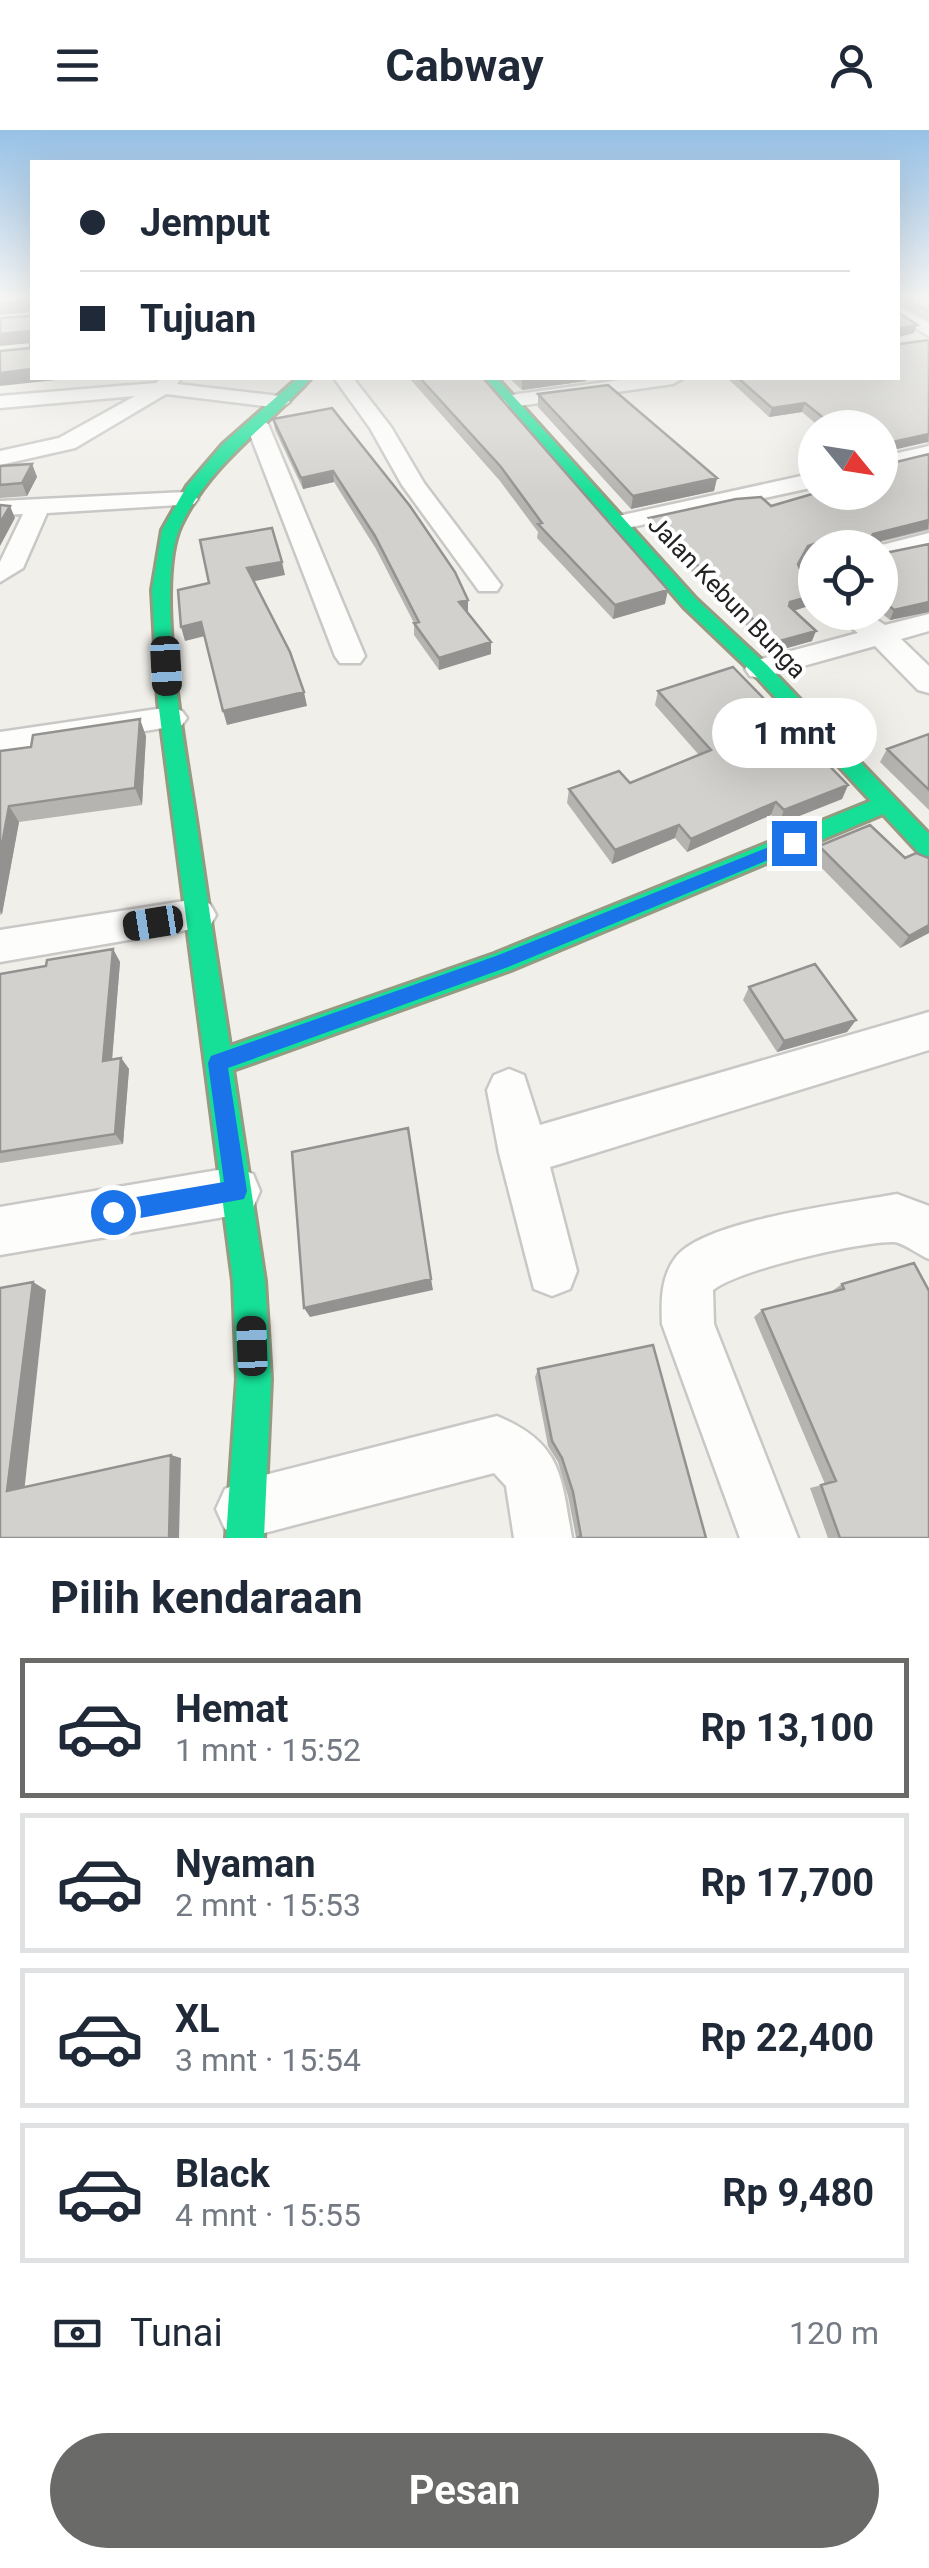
<!DOCTYPE html>
<html lang="id">
<meta charset="utf-8">
<style>
:root{--surface:#fff;--page:#f2f2f3;--text:#1f2937;--muted:#747a83;--line:#e0e1e3;--accent:#6a6a68}
body{margin:0;font-family:Roboto,sans-serif;background:var(--page);color:var(--text);height:100vh;display:flex;flex-direction:column;font-size:38px;white-space:nowrap}
*{box-sizing:border-box;margin:0}
p{font-size:32px;color:var(--muted)}
.icon{flex:none;width:55px;height:55px;fill:none;stroke:currentColor;stroke-width:2;stroke-linecap:round;stroke-linejoin:round}
.map{position:relative;height:1408px;overflow:hidden}
.drawer{display:flex;flex-direction:column;background:var(--surface);flex:1}
.drawer>*{flex:none}
.top-card{position:absolute;left:30px;top:30px;width:870px;height:220px;border-radius:0px;box-shadow:0 10px 40px #0002;display:grid;align-content:center;height:220px;padding:0 50px;background:var(--surface)}
.needle{width:65px;rotate:120deg}
.controls{position:absolute;left:798px;top:280px;display:grid;gap:20px}
.controls a{display:grid;place-items:center;width:100px;height:100px;border-radius:50%;background:var(--surface);box-shadow:0 10px 40px #0002;font-size:50px}
.end{position:absolute;width:45px;height:45px;margin:-22px;border:12px solid #1a73e8;background:#fff;box-shadow:0 0 0 5px #fff}
.from{border-radius:50%}
.bubble{position:absolute;height:70px;border-radius:35px;background:var(--surface);box-shadow:0 10px 40px #0002;font-size:32px;font-weight:700;line-height:70px;text-align:center}
.car{position:absolute;width:30px;height:60px;margin:-30px -15px;border-radius:12px;box-shadow:0 0 8px 2px #0007;background:linear-gradient(#222 24%,#8ab4d8 0 40%,#222 0 76%,#8ab4d8 0 86%,#222 0)}
.top-card b{display:flex;align-items:center;gap:35px;height:95px;font-size:38px}
.top-card b+b{border-top:2px solid var(--line)}
.top-card i{width:25px;height:25px;background:var(--text)}
ul{padding:0;list-style:none}
li{display:flex;align-items:center;gap:30px;height:140px;margin:0 20px 15px;padding:0 30px;border:5px solid var(--line);border-radius:0px}
li div{flex:1}
li b{display:block;font-size:38px}
li em{font-style:normal;font-weight:700}
li.current{border-color:var(--accent)}
li>.icon{width:90px;height:90px;stroke-width:1.5}
h2{padding:0 50px;font-size:45px;line-height:120px}
.pay{display:flex;align-items:center;gap:25px;height:110px;padding:0 50px;font-size:38px}
.pay p{margin-inline-start:auto}
.primary-button{display:flex;gap:20px;margin-top:auto;padding:20px 50px}
.primary-button a{flex:1;height:115px;border-radius:60px;background:var(--accent);color:#fff;font-size:40px;font-weight:700;line-height:115px;text-align:center}
header{display:flex;justify-content:space-between;align-items:center;height:130px;padding:0 50px;background:var(--surface);font-size:45px;font-weight:700}
.map>svg:first-child{display:block}
.lines{fill:none;stroke-linecap:round;stroke-linejoin:round}
.street-casing{stroke:#c9c8c6;stroke-width:5}
.fast-casing{stroke:#949b80;stroke-width:6}
.street{fill:#fdfdfc;fill-rule:evenodd}
.fast{fill:#16e098;fill-rule:evenodd}
.wall{fill:#b5b4b0}
.shaded-wall{fill:#939290}
.building{fill:#d2d1cd;stroke:#939290;stroke-width:2.5}
.route{fill:#1a73e8}
.labels{text-anchor:middle;dominant-baseline:central;stroke-width:8;stroke-linejoin:round;paint-order:stroke}
.far-street-label{font-size:25px;fill:#222;stroke:#fff}
</style>
<header><svg class="icon" aria-label="menu" viewBox="0 0 24 24"><path d="M4 6h16M4 12h16M4 18h16"/></svg>Cabway<svg class="icon" aria-label="person" viewBox="0 0 24 24"><circle cx="12" cy="8" r="4"/><path d="M4 21q1-7 8-7t8 7"/></svg></header>
<div class="map">
<svg width="929" height="1408" viewBox="0 0 929 1408">
<rect width="100%" height="100%" fill="#f0efea"/>
<g class="lines">
<defs>
<path id="street" d="M 898,176 L 929,193 L 929,206 L 898,188 Z
M 161,248 L 181,248 L 177,254 L 280,266 L 290,272 L 280,278 L 166,264 L 75,318 L 0,335 L 0,321 L 59,308 L 135,266 L 0,278 L 0,266 L 156,253 Z
M 334,248 L 353,248 L 391,297 L 424,353 L 501,455 L 497,461 L 479,461 L 402,355 L 370,298 Z
M 635,248 L 683,248 L 673,254 L 511,277 L 501,271 L 511,265 Z
M 257,288 L 268,294 L 365,526 L 360,533 L 340,533 L 335,526 L 246,294 Z
M 929,316 L 929,330 L 880,341 L 880,327 Z
M 815,343 L 815,357 L 618,400 L 606,393 L 618,386 Z
M 186,362 L 198,369 L 194,374 L 47,383 L 23,438 L 0,452 L 0,432 L 23,384 L 0,385 L 0,371 Z
M 929,403 L 929,419 L 880,429 L 880,418 L 870,418 Z
M 815,426 L 815,464 L 806,462 L 798,443 L 806,429 Z
M 833,482 L 865,482 L 885,495 L 929,484 L 929,501 L 901,509 L 929,536 L 929,563 L 918,560 L 875,516 L 760,548 L 750,546 L 745,539 L 750,532 L 858,503 Z
M 171,577 L 182,581 L 187,588 L 182,595 L 0,624 L 0,602 Z
M 197,769 L 210,774 L 216,785 L 210,796 L 0,832 L 0,800 Z
M 929,882 L 929,920 L 550,1037 L 577,1141 L 570,1159 L 552,1166 L 534,1159 L 499,1023 L 487,960 L 494,945 L 509,939 L 524,945 L 540,995 Z
M 236,1037 L 253,1044 L 260,1061 L 253,1078 L 236,1085 L 0,1125 L 0,1077 Z
M 897,1064 L 929,1076 L 929,1129 C 919,1125 904,1113 894,1112 C 861,1111 738,1140 713,1160 L 714,1194 L 798,1408 L 740,1408 L 662,1194 C 661,1171 661,1146 676,1127 C 704,1090 849,1073 897,1064 Z
M 497,1286 C 562,1313 561,1345 572,1408 L 514,1408 L 506,1356 L 494,1343 L 245,1408 L 225,1399 L 216,1379 L 225,1359 L 245,1350 Z"/>
<path id="fast" d="M 298,248 L 311,248 C 266,298 211,332 181,395 C 153,453 186,623 196,690 C 207,765 218,841 230,916 L 494,824 L 871,671 L 753,543 L 684,477 L 485,248 L 497,248 L 696,469 L 767,535 L 929,704 L 929,728 L 921,725 L 883,684 L 511,840 L 233,940 L 265,1151 L 271,1249 L 264,1408 L 226,1408 L 237,1249 L 233,1151 L 158,571 L 152,460 L 162,400 L 187,356 L 223,314 Z"/>
</defs>
<use href="#street" class="street-casing"/>
<use href="#fast" class="fast-casing"/>
<use href="#street" class="street"/>
<use href="#fast" class="fast"/>
</g>
<path class="wall" d="M 898,168 L 929,168 L 929,191 L 898,175 L 899,183 L 914,203 L 898,207 L 899,214 L 929,211 L 929,313 L 880,298 L 821,298 L 802,282 L 769,287 L 727,248 L 898,248 Z
M 409,248 L 483,248 L 665,474 L 613,489 L 537,408 L 538,402 L 500,351 Z
M 509,248 L 587,248 L 586,251 L 522,260 Z
M 538,264 L 717,348 L 714,361 L 631,379 L 538,277 Z
M 332,278 L 468,482 L 491,512 L 491,524 L 439,540 L 414,505 L 414,493 L 376,419 L 334,352 L 303,359 L 275,300 L 273,289 Z
M 929,324 L 929,400 L 880,412 L 885,423 L 929,414 L 929,482 L 890,490 L 880,482 L 880,418 L 815,418 L 815,423 L 805,425 L 799,437 L 794,480 L 812,511 L 773,522 L 647,397 L 649,388 L 771,376 L 880,362 L 880,332 L 884,335 Z
M 32,334 L 37,347 L 27,366 L 0,368 L 0,336 Z
M 658,561 L 848,655 L 842,669 L 779,694 L 771,685 L 687,722 L 675,708 L 612,734 L 567,673 L 569,659 L 630,653 L 699,625 L 655,575 Z
M 929,604 L 929,680 L 880,632 L 887,619 Z
M 146,606 L 142,675 L 19,692 L 2,784 L 0,785 L 0,621 Z
M 819,716 L 905,728 L 929,728 L 929,803 L 900,818 L 813,729 Z
M 113,819 L 120,832 L 112,930 L 121,928 L 129,939 L 123,1014 L 0,1033 L 0,844 L 46,836 Z
M 749,857 L 856,890 L 847,902 L 777,922 L 743,870 Z
M 842,1154 L 929,1408 L 828,1408 L 810,1358 L 825,1354 L 754,1187 L 762,1180 L 832,1161 Z
M 538,1239 L 706,1408 L 574,1408 L 576,1407 L 568,1366 L 558,1332 L 548,1316 L 535,1247 Z"/>
<path class="shaded-wall" d="M 30,170 L 32,182 L 0,185 L 0,173 Z
M 917,195 L 914,203 L 898,207 L 898,199 Z
M 30,201 L 32,213 L 0,216 L 0,204 Z
M 32,239 L 32,248 L 75,248 L 0,256 L 0,243 Z
M 522,248 L 587,248 L 586,251 L 522,260 Z
M 805,273 L 802,282 L 769,287 L 772,278 Z
M 929,304 L 928,312 L 880,323 L 883,314 Z
M 32,334 L 37,347 L 27,366 L 22,353 Z
M 333,341 L 334,352 L 303,359 L 301,348 Z
M 717,348 L 714,361 L 631,379 L 633,366 Z
M 10,376 L 15,388 L 0,416 L 0,393 Z
M 929,390 L 928,399 L 869,414 L 873,404 Z
M 817,413 L 814,422 L 805,425 L 795,444 L 798,434 L 808,416 Z
M 282,432 L 285,445 L 250,452 L 247,438 Z
M 668,460 L 665,474 L 613,489 L 615,475 Z
M 815,465 L 815,474 L 787,483 L 790,472 Z
M 468,470 L 468,482 L 459,472 Z
M 929,472 L 929,482 L 890,490 L 894,480 Z
M 201,492 L 205,506 L 185,511 L 181,497 Z
M 816,501 L 812,511 L 773,522 L 776,512 Z
M 491,512 L 491,524 L 439,540 L 439,528 Z
M 304,562 L 307,576 L 227,595 L 223,581 Z
M 140,589 L 146,606 L 142,675 L 135,658 Z
M 848,655 L 842,669 L 779,694 L 784,680 Z
M 776,672 L 771,685 L 687,722 L 691,709 Z
M 9,676 L 19,692 L 2,784 L 0,781 L 0,725 Z
M 679,695 L 675,708 L 612,734 L 615,720 Z
M 929,795 L 929,803 L 900,818 L 909,806 Z
M 113,819 L 120,832 L 111,942 L 103,931 Z
M 856,890 L 847,902 L 777,922 L 784,911 Z
M 121,928 L 129,939 L 123,1014 L 115,1004 Z
M 431,1149 L 433,1160 L 310,1187 L 304,1178 Z
M 33,1152 L 46,1160 L 24,1363 L 7,1361 Z
M 171,1325 L 181,1328 L 179,1408 L 169,1408 Z"/>
<path class="building" d="M 0,168 L 32,168 L 32,239 L 0,243 L 0,221 L 30,218 L 30,201 L 0,204 L 0,188 L 31,186 L 30,170 L 0,173 Z
M 898,168 L 899,183 L 917,195 L 898,199 L 899,214 L 929,210 L 929,304 L 883,314 L 880,331 L 880,298 L 836,298 L 805,273 L 772,278 L 738,248 L 898,248 Z
M 902,168 L 929,168 L 929,181 Z
M 420,248 L 483,248 L 668,460 L 615,475 L 538,394 L 542,393 L 501,337 Z
M 608,255 L 717,348 L 633,366 L 538,264 Z
M 332,278 L 410,376 L 455,442 L 468,470 L 459,472 L 491,512 L 439,528 L 414,493 L 419,492 L 375,406 L 333,341 L 301,348 L 273,289 Z
M 929,324 L 929,390 L 873,404 L 870,409 L 880,412 L 885,423 L 929,414 L 929,472 L 894,480 L 880,468 L 880,418 L 822,418 L 817,413 L 808,416 L 798,434 L 806,453 L 815,455 L 815,465 L 790,472 L 789,476 L 816,501 L 776,512 L 649,388 L 736,369 L 761,367 L 771,376 L 819,362 L 880,362 L 880,346 L 891,343 L 880,334 L 880,332 L 884,335 Z
M 32,334 L 22,353 L 0,355 L 0,336 Z
M 0,375 L 10,376 L 0,393 Z
M 272,398 L 282,432 L 247,438 L 290,522 L 304,562 L 223,581 L 201,492 L 181,497 L 178,460 L 209,453 L 200,410 Z
M 733,537 L 848,655 L 784,680 L 776,672 L 691,709 L 679,695 L 615,720 L 569,659 L 619,641 L 630,653 L 711,620 L 658,561 Z
M 140,589 L 135,658 L 9,676 L 0,725 L 0,621 L 31,617 L 33,605 Z
M 929,604 L 929,660 L 887,619 Z
M 870,695 L 905,728 L 916,723 L 929,728 L 929,795 L 909,806 L 819,716 Z
M 113,819 L 103,931 L 121,928 L 115,1004 L 0,1022 L 0,844 L 46,836 L 47,830 Z
M 815,834 L 856,890 L 784,911 L 749,857 Z
M 408,998 L 431,1149 L 304,1178 L 292,1022 Z
M 914,1133 L 929,1161 L 929,1408 L 840,1408 L 821,1355 L 836,1351 L 762,1180 L 844,1159 L 842,1154 Z
M 33,1152 L 7,1361 L 171,1325 L 169,1408 L 0,1408 L 0,1158 Z
M 653,1215 L 706,1408 L 577,1408 L 581,1406 L 573,1362 L 562,1328 L 552,1311 L 538,1239 Z"/>
<linearGradient id="sky" x2="0" y2="1"><stop stop-color="#97c1e6"/><stop offset="0.46" stop-color="#f8f8f6"/><stop offset="1" stop-color="#f8f8f6" stop-opacity="0"/></linearGradient>
<rect width="929" height="365" fill="url(#sky)"/>
<path class="route" d="M 794,707 L 800,709 L 800,717 L 508,837 L 228,938 L 247,1061 L 244,1069 L 113,1093 L 105,1090 L 102,1082 L 105,1074 L 113,1071 L 224,1052 L 208,933 L 211,926 L 496,826 Z"/>
<g class="labels">
<g class="far-street-label">
<text transform="translate(727 467) rotate(46)">Jalan Kebun Bunga</text>
</g>
</g>
</svg>
<div class="controls">
<a><svg class="needle" viewBox="-14 -14 28 28"><path d="M0-13l5 13h-10z" fill="#e53935"/><path d="M0 13l5-13h-10z" fill="#747a83"/></svg></a>
<a><svg class="icon" aria-label="locate" viewBox="0 0 24 24"><circle cx="12" cy="12" r="6"/><path d="M12 2v4M12 18v4M2 12h4M18 12h4"/></svg></a>
</div>
<i class="end from" style="left:113px;top:1082px"></i>
<i class="end" style="left:794px;top:713px"></i>
<div class="bubble" style="left:712px;top:568px;width:165px">1 mnt</div>
<i class="car" style="left:166px;top:536px;rotate:177deg"></i>
<i class="car" style="left:153px;top:793px;rotate:261deg"></i>
<i class="car" style="left:252px;top:1216px;rotate:358deg"></i>
<div class="top-card">
<b><i class="from"></i>Jemput</b>
<b><i></i>Tujuan</b>
</div>
</div>
<section class="drawer">
<h2>Pilih kendaraan</h2>
<ul>
<li class="current"><svg class="icon" aria-label="car" viewBox="0 0 24 24"><path d="M5 17H2v-5l4-1 3-4h7l3 4 3 1v5h-3M9 17h6M6 11h13"/><circle cx="7" cy="17" r="2"/><circle cx="17" cy="17" r="2"/></svg><div><b>Hemat</b><p>1 mnt · 15:52</p></div><em>Rp 13,100</em></li>
<li><svg class="icon" aria-label="car" viewBox="0 0 24 24"><path d="M5 17H2v-5l4-1 3-4h7l3 4 3 1v5h-3M9 17h6M6 11h13"/><circle cx="7" cy="17" r="2"/><circle cx="17" cy="17" r="2"/></svg><div><b>Nyaman</b><p>2 mnt · 15:53</p></div><em>Rp 17,700</em></li>
<li><svg class="icon" aria-label="car" viewBox="0 0 24 24"><path d="M5 17H2v-5l4-1 3-4h7l3 4 3 1v5h-3M9 17h6M6 11h13"/><circle cx="7" cy="17" r="2"/><circle cx="17" cy="17" r="2"/></svg><div><b>XL</b><p>3 mnt · 15:54</p></div><em>Rp 22,400</em></li>
<li><svg class="icon" aria-label="car" viewBox="0 0 24 24"><path d="M5 17H2v-5l4-1 3-4h7l3 4 3 1v5h-3M9 17h6M6 11h13"/><circle cx="7" cy="17" r="2"/><circle cx="17" cy="17" r="2"/></svg><div><b>Black</b><p>4 mnt · 15:55</p></div><em>Rp 9,480</em></li>
</ul>
<div class="pay"><svg class="icon" aria-label="cash" viewBox="0 0 24 24"><path d="M3 7h18v10H3z"/><circle cx="12" cy="12" r="2"/></svg>Tunai<p>120 m</p></div>
<div class="primary-button"><a>Pesan</a></div>
</section>
